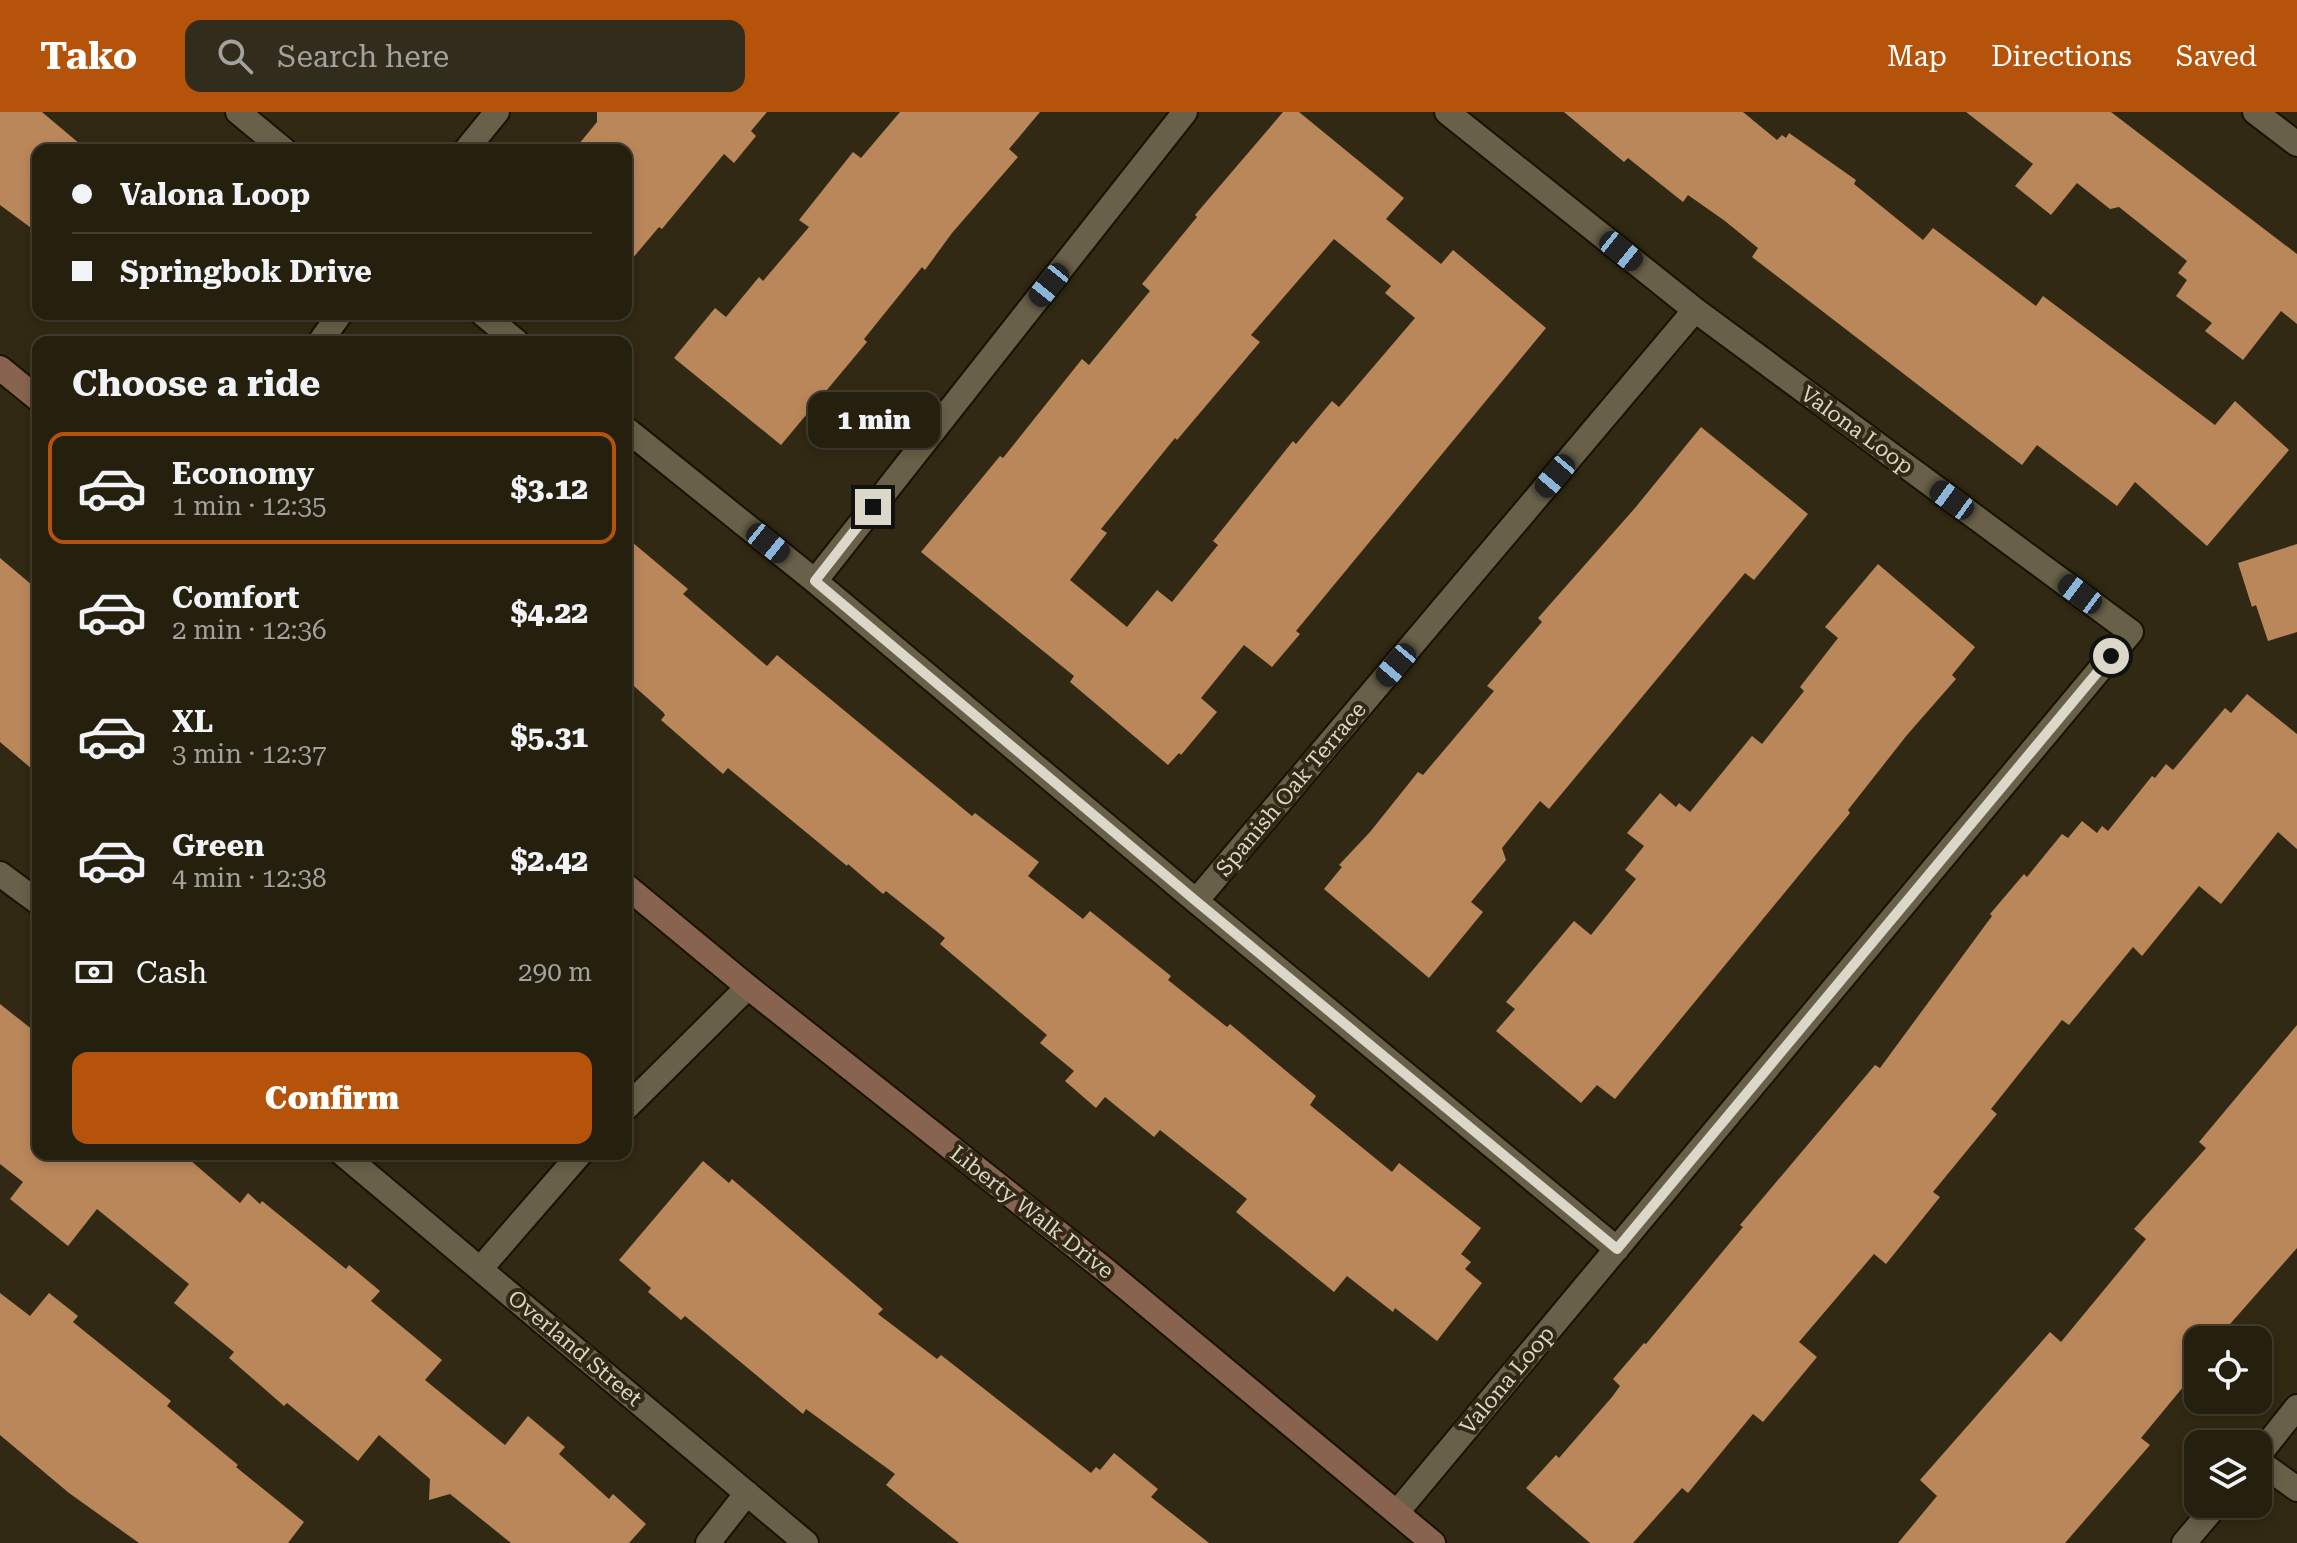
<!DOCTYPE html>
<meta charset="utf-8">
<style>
:root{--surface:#251f0e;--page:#312c1c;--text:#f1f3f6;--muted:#a3a29e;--line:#423d2e;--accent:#b45309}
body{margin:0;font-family:"Roboto Serif",serif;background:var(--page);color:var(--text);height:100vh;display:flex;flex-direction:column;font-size:30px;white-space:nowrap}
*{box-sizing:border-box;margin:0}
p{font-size:26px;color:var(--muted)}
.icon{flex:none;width:44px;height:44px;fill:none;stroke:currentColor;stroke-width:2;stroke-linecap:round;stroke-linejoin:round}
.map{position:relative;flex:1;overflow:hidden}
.details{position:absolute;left:32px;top:224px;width:600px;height:824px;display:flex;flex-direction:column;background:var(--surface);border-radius:16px;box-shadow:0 4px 12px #0003,0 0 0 2px var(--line)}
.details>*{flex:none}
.top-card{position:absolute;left:32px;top:32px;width:600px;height:176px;border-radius:16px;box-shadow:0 4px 12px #0003,0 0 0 2px var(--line);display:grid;align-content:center;height:176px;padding:0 40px;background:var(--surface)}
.tools{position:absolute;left:2184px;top:1214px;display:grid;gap:16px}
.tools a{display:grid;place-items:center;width:88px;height:88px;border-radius:16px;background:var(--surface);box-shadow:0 4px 12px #0003,0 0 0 2px var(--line);font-size:40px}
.end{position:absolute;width:36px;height:36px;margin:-18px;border:10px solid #dbd7c9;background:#111;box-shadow:0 0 0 4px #111}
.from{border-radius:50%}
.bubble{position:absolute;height:56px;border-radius:16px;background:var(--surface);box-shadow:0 4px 12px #0003,0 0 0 2px var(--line);font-size:26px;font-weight:800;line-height:56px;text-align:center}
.car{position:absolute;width:24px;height:48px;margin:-24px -12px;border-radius:10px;box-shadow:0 0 6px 2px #0007;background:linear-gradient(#222 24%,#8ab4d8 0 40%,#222 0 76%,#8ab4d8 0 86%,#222 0)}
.top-card b{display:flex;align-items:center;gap:28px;height:76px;font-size:30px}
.top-card b+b{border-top:2px solid var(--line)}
.top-card i{width:20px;height:20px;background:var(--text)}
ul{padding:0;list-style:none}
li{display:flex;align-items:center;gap:24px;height:112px;margin:0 16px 12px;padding:0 24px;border:4px solid transparent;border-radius:16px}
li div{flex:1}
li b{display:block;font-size:30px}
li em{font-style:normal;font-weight:800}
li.selected{border-color:var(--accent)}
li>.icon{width:72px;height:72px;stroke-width:1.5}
h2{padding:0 40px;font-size:36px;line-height:96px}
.pay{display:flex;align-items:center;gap:20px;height:88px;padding:0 40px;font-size:30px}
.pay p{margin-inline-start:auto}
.action{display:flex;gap:16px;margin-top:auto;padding:16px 40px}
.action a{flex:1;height:92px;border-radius:16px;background:var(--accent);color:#fff;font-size:32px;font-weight:800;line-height:92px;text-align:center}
header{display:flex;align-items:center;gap:48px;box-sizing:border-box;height:112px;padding:0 40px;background:var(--accent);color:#fff}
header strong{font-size:38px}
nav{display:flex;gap:44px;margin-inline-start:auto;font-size:28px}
.search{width:560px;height:72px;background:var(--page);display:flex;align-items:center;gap:20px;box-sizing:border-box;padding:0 28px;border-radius:16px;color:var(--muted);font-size:30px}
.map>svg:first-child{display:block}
.building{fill:#ba875b;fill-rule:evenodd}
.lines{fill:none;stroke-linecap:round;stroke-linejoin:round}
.street-casing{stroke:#191200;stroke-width:28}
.secondary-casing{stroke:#191200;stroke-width:28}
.street{stroke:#686048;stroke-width:24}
.secondary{stroke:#886450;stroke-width:24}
.route{stroke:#dbd7c9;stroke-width:10}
.labels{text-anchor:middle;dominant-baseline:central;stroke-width:8;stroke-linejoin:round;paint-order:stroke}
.street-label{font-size:22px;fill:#dbd7c9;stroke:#312913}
</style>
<header>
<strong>Tako</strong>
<div class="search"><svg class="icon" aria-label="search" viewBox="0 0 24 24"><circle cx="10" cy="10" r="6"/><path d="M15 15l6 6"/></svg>Search here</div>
<nav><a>Map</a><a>Directions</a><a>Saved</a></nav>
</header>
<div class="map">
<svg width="2297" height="1431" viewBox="0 0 2297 1431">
<rect width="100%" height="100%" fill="#312913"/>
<path class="building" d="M 0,0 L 42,0 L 87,38 L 38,38 L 38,121 L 0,93 Z
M 597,0 L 767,0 L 751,19 L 756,24 L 734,51 L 724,42 L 662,117 L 659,115 L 626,154 L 626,38 L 574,38 L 597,10 Z
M 900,0 L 1040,0 L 1009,37 L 1018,45 L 952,121 L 925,158 L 922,155 L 864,227 L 867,230 L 781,333 L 674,246 L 715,196 L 726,205 L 759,165 L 763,169 L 809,115 L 799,108 L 853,40 L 861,46 Z
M 1283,0 L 1299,0 L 1404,86 L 1386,107 L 1441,152 L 1453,138 L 1546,216 L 1296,519 L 1300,522 L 1272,555 L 1244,533 L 1201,586 L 1217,600 L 1181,643 L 1179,641 L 1168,653 L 1070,570 L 1074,564 L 921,440 L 1000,344 L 1003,346 L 1082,247 L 1089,253 L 1150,179 L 1142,172 L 1197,105 L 1195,103 ZM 1334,127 L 1391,174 L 1385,181 L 1415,206 L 1339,295 L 1332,289 L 1296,332 L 1293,329 L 1213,429 L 1218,433 L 1172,490 L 1157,478 L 1127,515 L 1070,468 L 1107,421 L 1101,417 L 1175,326 L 1177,328 L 1260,230 L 1251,223 Z
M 1564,0 L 1743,0 L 1777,28 L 1782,23 L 1786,26 L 1789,21 L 1856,68 L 1854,72 L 1923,128 L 1933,116 L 2036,194 L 2043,184 L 2215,313 L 2235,289 L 2289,338 L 2207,434 L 2135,370 L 2117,394 L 2037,333 L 2022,353 L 1752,145 L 1758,136 L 1725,109 L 1688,83 L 1683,90 L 1628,46 L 1624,50 Z
M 1966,0 L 2111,0 L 2297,142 L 2297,212 L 2281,199 L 2243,248 L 2205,219 L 2212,211 L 2176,184 L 2187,168 L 2178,161 L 2187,149 L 2119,95 L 2110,97 L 2077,71 L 2051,103 L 2015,74 L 2033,52 Z
M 1701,315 L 1808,402 L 1754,468 L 1745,461 L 1549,697 L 1540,689 L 1502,736 L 1506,748 L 1471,790 L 1483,800 L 1429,866 L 1324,777 L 1342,755 L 1339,753 L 1370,720 L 1418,660 L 1423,663 L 1494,579 L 1487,574 L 1542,510 L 1538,506 L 1635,396 Z
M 626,425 L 688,477 L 683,482 L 767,554 L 777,543 L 972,704 L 975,701 L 1039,750 L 1028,764 L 1083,807 L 1090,799 L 1171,864 L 1168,868 L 1227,915 L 1230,912 L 1316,984 L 1310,993 L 1392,1060 L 1399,1051 L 1481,1116 L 1461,1142 L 1471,1150 L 1465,1157 L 1482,1171 L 1437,1229 L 1395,1196 L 1393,1200 L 1347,1164 L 1334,1180 L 1236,1100 L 1247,1087 L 1160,1018 L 1154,1025 L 1105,985 L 1096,996 L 1065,969 L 1074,959 L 1040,931 L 1047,923 L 940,832 L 945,826 L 886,779 L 883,782 L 848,752 L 847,754 L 728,656 L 723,662 L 661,608 L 665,603 L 663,600 L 626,567 Z
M 2297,432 L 2297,520 L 2268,529 L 2256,493 L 2252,495 L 2238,451 Z
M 0,446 L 38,478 L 38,662 L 0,630 Z
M 1878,452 L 1975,535 L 1952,563 L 1956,567 L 1907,623 L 1848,698 L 1850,701 L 1615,987 L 1597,973 L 1581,991 L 1496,919 L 1515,897 L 1506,890 L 1574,809 L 1591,823 L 1636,767 L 1625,758 L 1644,734 L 1627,721 L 1660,681 L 1676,695 L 1679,691 L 1690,700 L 1752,624 L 1762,632 L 1804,579 L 1800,575 L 1838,526 L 1825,515 Z
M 2247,582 L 2297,622 L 2297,737 L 2278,720 L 2221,792 L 2199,774 L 2142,844 L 2133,835 L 2069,913 L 2062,908 L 1991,997 L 1997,1002 L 1933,1080 L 1940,1085 L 1886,1152 L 1874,1142 L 1799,1230 L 1817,1245 L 1763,1310 L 1753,1302 L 1688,1381 L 1682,1376 L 1633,1431 L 1590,1431 L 1526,1376 L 1556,1343 L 1559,1346 L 1612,1285 L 1620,1274 L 1613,1267 L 1644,1231 L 1646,1232 L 1743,1115 L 1740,1113 L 1875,953 L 1880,956 L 1992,804 L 1990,802 L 2024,762 L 2027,765 L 2062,722 L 2068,726 L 2082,709 L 2097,721 L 2102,714 L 2108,719 L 2152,664 L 2155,666 L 2166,652 L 2173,658 L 2225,596 L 2231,601 Z
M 0,892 L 38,922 L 38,1042 L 183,1042 L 240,1091 L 248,1081 L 260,1092 L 262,1089 L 346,1157 L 349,1153 L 380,1179 L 371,1189 L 442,1248 L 425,1268 L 505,1333 L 528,1304 L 565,1335 L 559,1342 L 609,1387 L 613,1382 L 646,1412 L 629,1431 L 511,1431 L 450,1382 L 429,1388 L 430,1367 L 379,1323 L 358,1349 L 287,1291 L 284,1294 L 229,1246 L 234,1240 L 174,1191 L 189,1172 L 97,1097 L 68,1134 L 10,1087 L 23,1070 L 0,1052 Z
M 2297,913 L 2297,1136 L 2216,1228 L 2198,1228 L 2198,1257 L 2141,1326 L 2150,1333 L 2065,1431 L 1898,1431 L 1937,1384 L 1920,1368 L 2050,1220 L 2061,1230 L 2146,1127 L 2134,1117 L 2206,1036 L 2199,1030 Z
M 703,1049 L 729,1071 L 732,1067 L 883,1197 L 878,1202 L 937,1247 L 941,1243 L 1091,1361 L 1096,1355 L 1100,1358 L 1114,1341 L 1158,1377 L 1151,1385 L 1209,1431 L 959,1431 L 886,1373 L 895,1362 L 806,1297 L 803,1302 L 685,1204 L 681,1208 L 648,1180 L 651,1176 L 619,1148 Z
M 0,1181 L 30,1204 L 49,1181 L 78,1204 L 73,1210 L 171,1289 L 167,1294 L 238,1353 L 236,1355 L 304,1410 L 288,1431 L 139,1431 L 69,1381 L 0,1323 Z"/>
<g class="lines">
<defs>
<path id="street" d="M 238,0 L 284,38
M 2255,0 L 2297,32
M 466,38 L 497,0
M 483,202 L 517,230
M 320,230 L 340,202
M 626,317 L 815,469 L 1196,789 L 1617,1137
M 815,469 L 1185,0
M 0,762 L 38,790
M 1196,789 L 1695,198
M 626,996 L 748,875
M 343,1042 L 806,1431
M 481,1156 L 580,1042
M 2258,1344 L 2297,1295
M 2258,1349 L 2297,1377
M 1398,1399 L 2131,520 L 1695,198 L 1447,0
M 708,1431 L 747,1381
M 2184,1431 L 2217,1392"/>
<path id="secondary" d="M 0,256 L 38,287
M 626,774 L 748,875 L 1104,1157 L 1433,1431"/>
</defs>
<use href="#street" class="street-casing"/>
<use href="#secondary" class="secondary-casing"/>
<use href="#street" class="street"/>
<use href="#secondary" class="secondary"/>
</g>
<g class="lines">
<path class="route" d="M 873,395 L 815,469 L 1196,789 L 1617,1137 L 2111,544"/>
</g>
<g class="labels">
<g class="street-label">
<text transform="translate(1857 318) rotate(36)">Valona Loop</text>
<text transform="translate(1291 677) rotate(-50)">Spanish Oak Terrace</text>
<text transform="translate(1032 1100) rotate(38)">Liberty Walk Drive</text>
<text transform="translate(575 1236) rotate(40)">Overland Street</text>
<text transform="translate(1507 1268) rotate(-50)">Valona Loop</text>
</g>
</g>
</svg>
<div class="tools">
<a><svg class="icon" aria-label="locate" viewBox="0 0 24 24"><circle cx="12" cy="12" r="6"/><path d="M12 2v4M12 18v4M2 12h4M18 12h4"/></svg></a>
<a><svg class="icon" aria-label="layers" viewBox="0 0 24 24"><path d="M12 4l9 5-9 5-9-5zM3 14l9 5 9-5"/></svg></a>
</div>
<i class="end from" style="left:2111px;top:544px"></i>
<i class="end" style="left:873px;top:395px"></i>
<div class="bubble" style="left:808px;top:280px;width:132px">1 min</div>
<i class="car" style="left:1621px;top:139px;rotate:129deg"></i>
<i class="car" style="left:1049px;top:173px;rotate:219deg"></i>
<i class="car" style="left:1555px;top:364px;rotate:220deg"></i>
<i class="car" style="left:1952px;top:388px;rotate:306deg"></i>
<i class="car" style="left:768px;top:431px;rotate:129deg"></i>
<i class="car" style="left:2080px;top:482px;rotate:307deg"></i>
<i class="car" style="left:1396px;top:553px;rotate:220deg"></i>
<div class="top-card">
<b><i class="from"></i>Valona Loop</b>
<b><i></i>Springbok Drive</b>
</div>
<section class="details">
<h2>Choose a ride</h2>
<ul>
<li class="selected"><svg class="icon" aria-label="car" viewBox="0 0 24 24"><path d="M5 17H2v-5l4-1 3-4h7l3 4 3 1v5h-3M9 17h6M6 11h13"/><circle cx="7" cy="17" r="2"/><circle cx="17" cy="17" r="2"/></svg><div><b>Economy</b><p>1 min · 12:35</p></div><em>$3.12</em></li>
<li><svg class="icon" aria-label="car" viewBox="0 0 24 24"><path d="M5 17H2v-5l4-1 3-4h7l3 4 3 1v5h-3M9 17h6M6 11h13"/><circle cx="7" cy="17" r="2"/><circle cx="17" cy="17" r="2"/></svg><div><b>Comfort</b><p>2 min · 12:36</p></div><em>$4.22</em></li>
<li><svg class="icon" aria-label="car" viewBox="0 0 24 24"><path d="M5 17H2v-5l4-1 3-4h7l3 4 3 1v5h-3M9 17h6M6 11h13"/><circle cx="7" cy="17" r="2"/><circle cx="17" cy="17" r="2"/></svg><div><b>XL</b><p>3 min · 12:37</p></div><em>$5.31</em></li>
<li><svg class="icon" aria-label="car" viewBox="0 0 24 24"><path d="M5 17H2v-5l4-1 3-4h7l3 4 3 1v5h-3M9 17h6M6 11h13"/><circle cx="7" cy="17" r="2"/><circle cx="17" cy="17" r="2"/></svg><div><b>Green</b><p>4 min · 12:38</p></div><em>$2.42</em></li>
</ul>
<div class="pay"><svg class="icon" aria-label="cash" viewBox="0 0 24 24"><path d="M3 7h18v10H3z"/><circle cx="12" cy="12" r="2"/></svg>Cash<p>290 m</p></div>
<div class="action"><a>Confirm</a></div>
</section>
</div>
